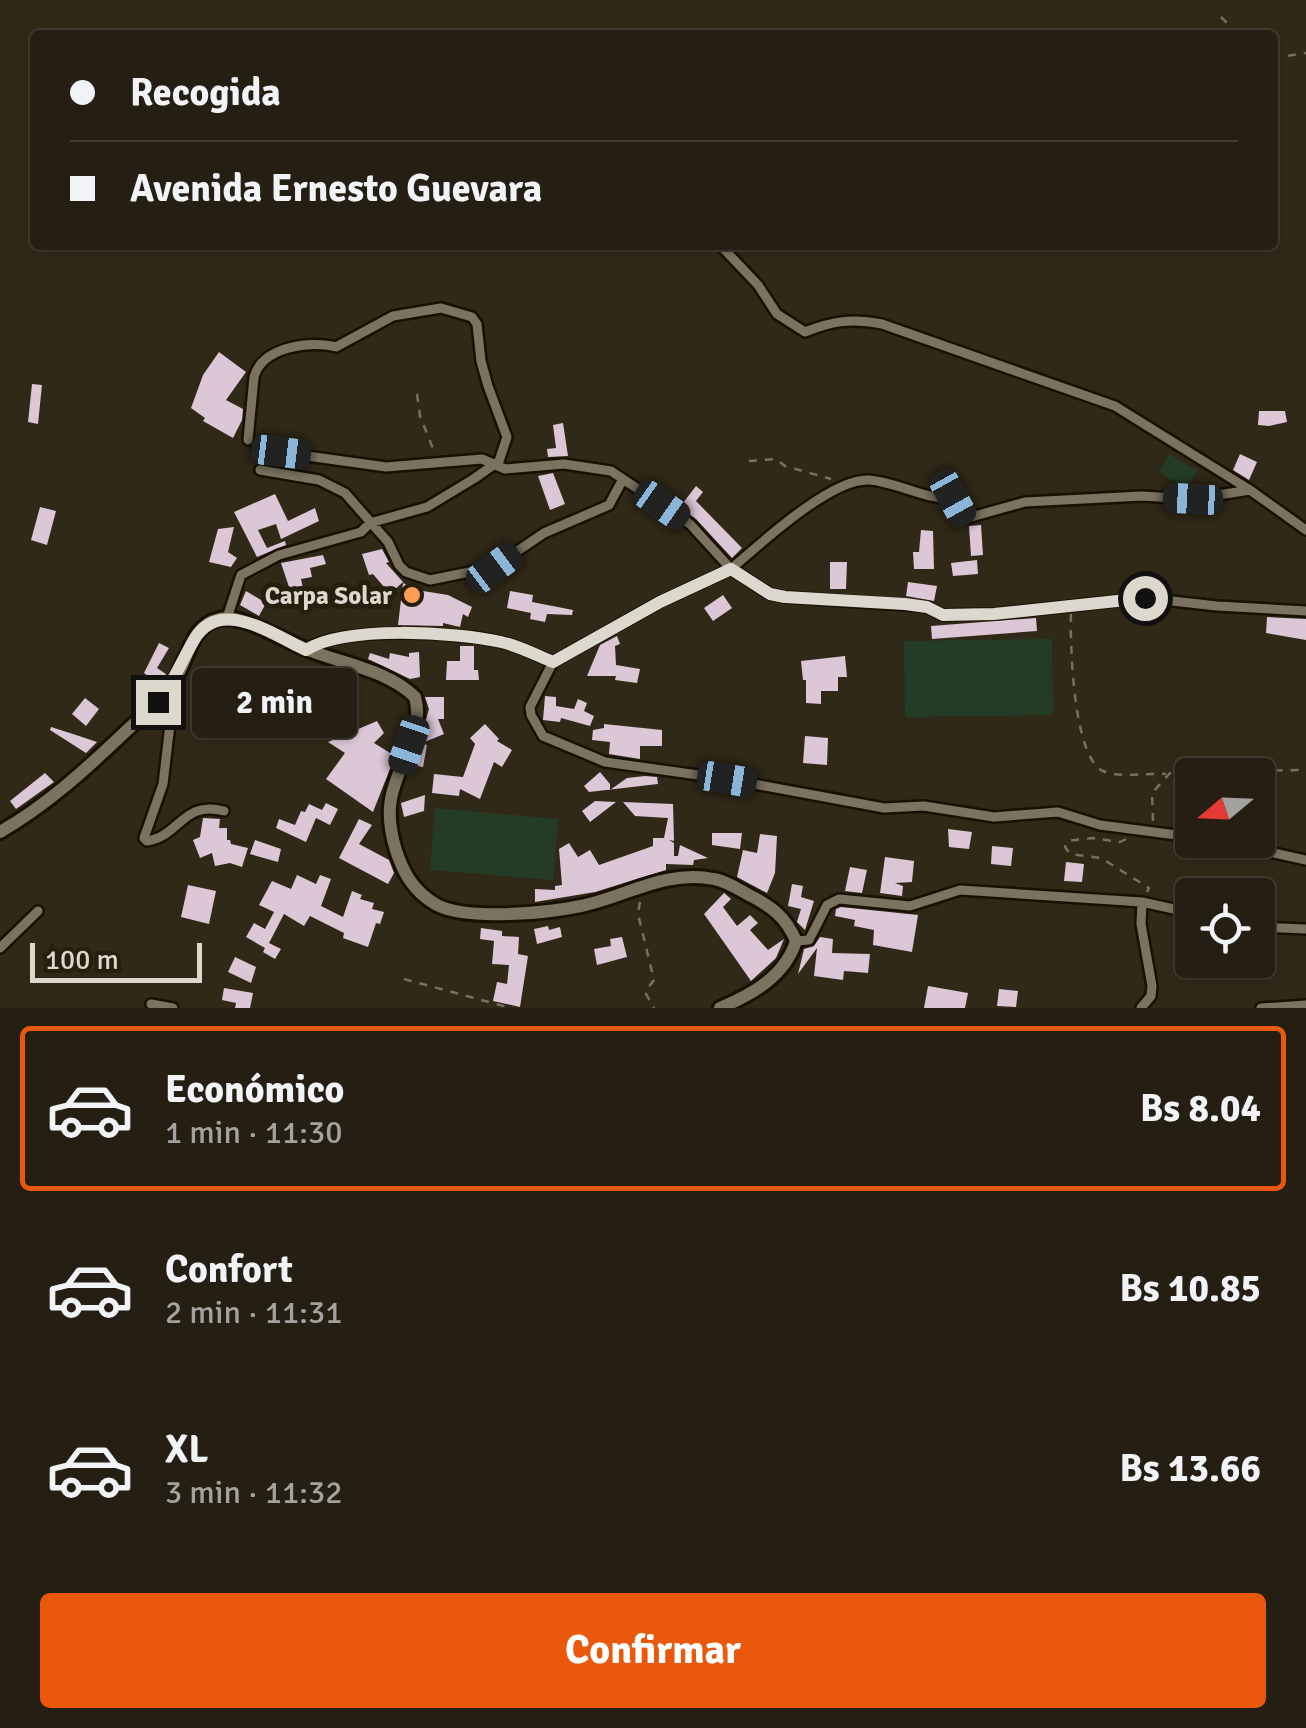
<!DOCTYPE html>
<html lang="es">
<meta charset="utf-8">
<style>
:root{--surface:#241f12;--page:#2c271b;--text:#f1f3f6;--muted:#a3a29f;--line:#413d32;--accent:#ea580c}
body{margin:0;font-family:Signika,sans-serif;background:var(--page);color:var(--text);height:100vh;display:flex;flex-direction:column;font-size:38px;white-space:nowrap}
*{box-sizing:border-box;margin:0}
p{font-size:32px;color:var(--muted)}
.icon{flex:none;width:55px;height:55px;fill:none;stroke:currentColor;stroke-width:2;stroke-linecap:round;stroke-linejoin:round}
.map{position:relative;height:1008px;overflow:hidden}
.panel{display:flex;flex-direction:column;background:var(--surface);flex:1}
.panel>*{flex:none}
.hud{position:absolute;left:30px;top:30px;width:1248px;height:220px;border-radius:10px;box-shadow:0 2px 8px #0004,0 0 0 2px var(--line);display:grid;align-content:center;height:220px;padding:0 40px;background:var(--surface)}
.needle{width:65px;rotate:251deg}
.buttons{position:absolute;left:1175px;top:758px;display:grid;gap:20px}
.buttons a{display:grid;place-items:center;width:100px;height:100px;border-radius:10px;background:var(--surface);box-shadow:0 2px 8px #0004,0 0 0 2px var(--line);font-size:50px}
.scale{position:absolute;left:30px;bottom:25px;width:172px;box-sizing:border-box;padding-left:10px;border:5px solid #dcd8cd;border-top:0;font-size:28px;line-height:35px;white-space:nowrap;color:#dcd8cd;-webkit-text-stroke:8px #261f0e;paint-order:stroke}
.end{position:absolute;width:45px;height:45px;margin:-22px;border:12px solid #dcd8cd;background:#111;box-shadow:0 0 0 5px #111}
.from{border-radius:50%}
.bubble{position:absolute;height:70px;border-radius:10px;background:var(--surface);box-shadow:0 2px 8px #0004,0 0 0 2px var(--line);font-size:32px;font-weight:700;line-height:70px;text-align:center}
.car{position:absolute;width:30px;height:60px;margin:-30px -15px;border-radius:12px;box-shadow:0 0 8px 2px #0007;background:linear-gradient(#222 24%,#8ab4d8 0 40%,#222 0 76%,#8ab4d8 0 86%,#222 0)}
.hud b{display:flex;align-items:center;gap:35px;height:95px;font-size:38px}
.hud b+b{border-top:2px solid var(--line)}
.hud i{width:25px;height:25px;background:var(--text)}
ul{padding:18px 0 0;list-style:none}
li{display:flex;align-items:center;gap:30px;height:165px;margin:0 20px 15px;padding:0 20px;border:5px solid transparent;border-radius:10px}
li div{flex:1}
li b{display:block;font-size:38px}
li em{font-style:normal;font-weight:700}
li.current{border-color:var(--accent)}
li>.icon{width:90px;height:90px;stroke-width:1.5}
.primary-button{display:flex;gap:20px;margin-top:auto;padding:20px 40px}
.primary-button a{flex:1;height:115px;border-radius:10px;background:var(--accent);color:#fff;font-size:40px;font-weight:700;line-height:115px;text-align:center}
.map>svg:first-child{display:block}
.green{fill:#243c26}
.building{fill:#dbc7d6}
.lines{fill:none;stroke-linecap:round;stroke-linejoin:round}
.minor-casing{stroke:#181103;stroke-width:14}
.secondary-casing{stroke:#181103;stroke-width:18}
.path{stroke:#777163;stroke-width:2.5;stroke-dasharray:8 8;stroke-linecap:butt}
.minor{stroke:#7b735f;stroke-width:9}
.secondary{stroke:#7b735f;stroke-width:12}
.route{stroke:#dcd8cd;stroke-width:12}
.poi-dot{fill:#fc9d53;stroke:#261f0e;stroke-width:4}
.labels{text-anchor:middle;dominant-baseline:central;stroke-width:10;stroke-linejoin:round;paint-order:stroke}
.poi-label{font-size:25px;font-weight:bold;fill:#dcd8cd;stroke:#261f0e;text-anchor:end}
</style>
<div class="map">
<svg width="1306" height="1008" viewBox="0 0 1306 1008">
<rect width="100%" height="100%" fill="#302918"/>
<path class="green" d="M 1169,454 L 1198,471 L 1185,489 L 1159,472 Z
M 1052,639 L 1053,715 L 905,717 L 904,641 Z
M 435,808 L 558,819 L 553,880 L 430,870 Z"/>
<path class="building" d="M 219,352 L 246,372 L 226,400 L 243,409 L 242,420 L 233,438 L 203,421 L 205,418 L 191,408 L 203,375 Z
M 32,384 L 42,385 L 38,424 L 28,422 Z
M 1259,411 L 1285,411 L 1287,422 L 1269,426 L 1258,425 Z
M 563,423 L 568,456 L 548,457 L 547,449 L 556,448 L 553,425 Z
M 1240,454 L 1257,462 L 1249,480 L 1233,470 Z
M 553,473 L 565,504 L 550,510 L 538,476 Z
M 696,486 L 703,492 L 696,501 L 742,548 L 732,558 L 696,519 L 680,507 Z
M 275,494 L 288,521 L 315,508 L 319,521 L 281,539 L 276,524 L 258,530 L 267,548 L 285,541 L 286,545 L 257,557 L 234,512 Z
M 40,507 L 56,511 L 47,545 L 31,540 Z
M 981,525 L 983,555 L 971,556 L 969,526 Z
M 234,527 L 228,552 L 237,558 L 231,567 L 209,562 L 218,529 Z
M 921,530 L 933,531 L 934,569 L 914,569 L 913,552 L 919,552 Z
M 382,549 L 389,562 L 386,563 L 403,582 L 390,594 L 373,574 L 369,575 L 362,554 Z
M 323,555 L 326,564 L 310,568 L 312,577 L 301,579 L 304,593 L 292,596 L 281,563 Z
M 977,560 L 978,574 L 953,576 L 951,563 Z
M 830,562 L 847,562 L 846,589 L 830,589 Z
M 908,582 L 937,586 L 934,601 L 906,596 Z
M 403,583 L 417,590 L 448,595 L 472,607 L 468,617 L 463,614 L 460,627 L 443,623 L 443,626 L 398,625 Z
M 246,591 L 266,603 L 259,616 L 240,605 Z
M 510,591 L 533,595 L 532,602 L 573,610 L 572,615 L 547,614 L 545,622 L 530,619 L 531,613 L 507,608 Z
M 723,595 L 732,608 L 713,621 L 704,608 Z
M 1267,617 L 1306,619 L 1306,640 L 1266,633 Z
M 1036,618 L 1037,631 L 932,639 L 931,626 Z
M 617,636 L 620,644 L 615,646 L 616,665 L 640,669 L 637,683 L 615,680 L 616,676 L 587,676 L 600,645 Z
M 159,643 L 169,648 L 157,668 L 166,674 L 159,684 L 144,673 Z
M 460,646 L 474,646 L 474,670 L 478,670 L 479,680 L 446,680 L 447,661 L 460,661 Z
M 419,652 L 420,677 L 410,679 L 368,659 L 370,653 L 389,659 L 390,653 L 409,657 L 409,653 Z
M 845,656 L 847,677 L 838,677 L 838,691 L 821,691 L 821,704 L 806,703 L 806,680 L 803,680 L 801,661 Z
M 545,696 L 556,697 L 556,706 L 574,709 L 578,699 L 587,703 L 584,711 L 594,716 L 590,726 L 561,718 L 560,722 L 543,720 Z
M 425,697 L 444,697 L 444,719 L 438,719 L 444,734 L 422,743 L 427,745 L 423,767 L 413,765 L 429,709 Z
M 85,698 L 99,709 L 86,726 L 72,714 Z
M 377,721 L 384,733 L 374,743 L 395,756 L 373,812 L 326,779 L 345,753 L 328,742 Z
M 485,724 L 499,739 L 497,741 L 512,750 L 502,767 L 494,762 L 480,799 L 460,789 L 459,796 L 432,793 L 434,774 L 463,777 L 475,744 L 470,738 Z
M 604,724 L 662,730 L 662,746 L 640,746 L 640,759 L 609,754 L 610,742 L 592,740 L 593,730 L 604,728 Z
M 51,727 L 73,734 L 97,742 L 86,753 L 50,730 Z
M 805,736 L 828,738 L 827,765 L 803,763 Z
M 600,772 L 610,784 L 610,790 L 627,778 L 645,776 L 657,777 L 658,784 L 589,792 L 584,786 Z
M 45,773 L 54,782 L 16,809 L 10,801 Z
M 425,795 L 424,811 L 404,817 L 401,803 Z
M 595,801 L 616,802 L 590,822 L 582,811 Z
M 623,802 L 673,804 L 674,841 L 669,840 L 674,843 L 674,856 L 678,856 L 680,845 L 708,858 L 694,860 L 693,865 L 666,864 L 666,870 L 595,892 L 535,902 L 535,889 L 555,890 L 555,886 L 562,885 L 559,849 L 569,843 L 578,857 L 590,850 L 599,865 L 653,846 L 653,838 L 664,838 L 668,818 L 635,816 Z
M 326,803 L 338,809 L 330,825 L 316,818 L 306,842 L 276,828 L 279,819 L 295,825 L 301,811 L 305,812 L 309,804 L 322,810 Z
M 203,818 L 220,819 L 219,828 L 227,828 L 227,840 L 230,840 L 231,844 L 248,848 L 242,867 L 230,863 L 215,866 L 212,853 L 200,858 L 193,840 L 200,837 Z
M 359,819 L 372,825 L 359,844 L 389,860 L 394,873 L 388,884 L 339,858 Z
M 948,829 L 972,832 L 969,849 L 949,847 Z
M 712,833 L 742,833 L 740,849 L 712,845 Z
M 760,834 L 777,836 L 775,873 L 767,893 L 737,877 L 743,850 L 757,853 Z
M 255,840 L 281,849 L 278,862 L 250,854 Z
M 992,846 L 1013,848 L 1011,866 L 991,864 Z
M 885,857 L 914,861 L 912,882 L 895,883 L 903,886 L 902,896 L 880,893 Z
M 1066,862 L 1084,864 L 1082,882 L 1064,881 Z
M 850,867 L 867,870 L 862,893 L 845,891 Z
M 297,875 L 316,884 L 320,875 L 331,879 L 321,906 L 343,917 L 352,891 L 362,895 L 360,899 L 374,903 L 372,909 L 384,912 L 380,924 L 376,923 L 368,947 L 343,938 L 344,933 L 310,916 L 304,926 L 284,914 L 269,943 L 281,949 L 275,959 L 263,952 L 265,948 L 246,937 L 254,923 L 265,929 L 274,912 L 259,905 L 272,881 L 291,889 Z
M 792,884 L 803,886 L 801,897 L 814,901 L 805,930 L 797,922 L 801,909 L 788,906 Z
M 188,885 L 216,891 L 209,924 L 181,917 Z
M 724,893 L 731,899 L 723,907 L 737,926 L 750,915 L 758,923 L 750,930 L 768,950 L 784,939 L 776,958 L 751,981 L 704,914 Z
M 841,907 L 918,915 L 912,952 L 873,945 L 874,930 L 854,926 L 855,920 L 835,916 L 836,909 Z
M 548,926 L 549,930 L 560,927 L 562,937 L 537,944 L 534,929 Z
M 481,928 L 502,931 L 502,936 L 519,937 L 518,954 L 528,956 L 520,1007 L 493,1001 L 497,982 L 507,984 L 509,965 L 492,964 L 494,941 L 480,939 Z
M 622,937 L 627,957 L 597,965 L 594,949 L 611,946 L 610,939 Z
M 820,937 L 833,939 L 832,953 L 870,954 L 868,973 L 844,971 L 843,980 L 814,976 L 817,948 L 798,974 L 804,949 L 814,946 Z
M 235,957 L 256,967 L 251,983 L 228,972 Z
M 928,986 L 968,993 L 965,1008 L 924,1008 Z
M 224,988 L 253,993 L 250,1008 L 235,1008 L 236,1003 L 222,1000 Z
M 999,989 L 1018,991 L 1016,1007 L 997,1006 Z"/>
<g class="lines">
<defs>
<path id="minor" d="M 720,245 L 758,285 L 777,314 L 805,332 C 832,321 852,318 882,324 L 1115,406 L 1250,490 L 1306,530
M 257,449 L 386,467 L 482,459 L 505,469 L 564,464 L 611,471 L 690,524 L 731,569 C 760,544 831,478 869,480 C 898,482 924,500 953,498 L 964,519 L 1025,502 L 1142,496 L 1193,499 L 1250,490
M 260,470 L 319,480 L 345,493 L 388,542 L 399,565 L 406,572 L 430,580 L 494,567 L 544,533 L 609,505 L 623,479
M 227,618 L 241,575 L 279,555 L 361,532 L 370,523 L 427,507 L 475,478 L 499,461 L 507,437 L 488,386 L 481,361 L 477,324 L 472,317 L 441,308 L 393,316 L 336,347 C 310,340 262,347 254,377 L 248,440
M 306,649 C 345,626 456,632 501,642 C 519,646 536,655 553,662
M 175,682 L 163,784 L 144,838 L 147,841 C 180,836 183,800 224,811
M 1192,837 L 1100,825 L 1058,812 L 994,817 L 924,806 L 884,808 L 727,779 L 605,762 L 543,736 L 531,715 L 530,707 L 553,662 L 660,602 L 731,569 L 770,594 L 785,597 L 905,605 L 927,607 L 943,615 L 994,614 L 1145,598 L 1217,606 L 1306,611
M 1214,840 L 1306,860
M 1258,927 L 1306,929
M 796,941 L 809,940 L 827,905 L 839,899 L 910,906 L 960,890 L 1142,902 L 1192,913
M 0,948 L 38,911
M 151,1004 L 173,1008
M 1141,1008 L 1151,996 L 1152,986 L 1141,924 L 1142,902
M 1261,1008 L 1306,1005"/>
<path id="secondary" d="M 0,832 C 47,805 85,770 124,733 C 141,717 159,702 172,684 C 188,663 189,626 219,619 C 243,613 287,643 311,651 C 345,664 389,671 415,697 C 425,732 397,764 391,799 C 387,820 393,846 402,866 C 409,882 421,896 437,905 C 468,921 547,913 581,906 C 625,897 666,869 714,879 C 726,881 738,889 749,895 C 771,906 786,917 796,941 C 785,976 753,994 720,1008"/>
</defs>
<use href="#minor" class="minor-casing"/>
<use href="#secondary" class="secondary-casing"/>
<path class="path" d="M 1221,17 L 1239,35
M 1272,58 L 1306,53
M 417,394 L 420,416 L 434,451
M 749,461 L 776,459 L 785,466 L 831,479
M 1071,614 C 1070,645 1073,757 1103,771 C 1119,778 1148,773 1166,774
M 1153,821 L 1152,793 L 1171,772 L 1306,770
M 1126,839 L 1120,842 L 1092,838 L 1068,841 L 1065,847 L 1070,854 L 1101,858 L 1149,888 L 1147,892
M 640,902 L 638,914 L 654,980 L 645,992 L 654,1008
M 1203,969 L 1209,965 L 1211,960
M 404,979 L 511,1008"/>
<use href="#minor" class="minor"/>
<use href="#secondary" class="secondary"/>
</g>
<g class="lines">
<path class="route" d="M 158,702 C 174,682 181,662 194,640 C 219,596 272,634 306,650 C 345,625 455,632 501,642 C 519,646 536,655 553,662 L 660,602 L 731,569 L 770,594 L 785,597 L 905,604 L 927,607 L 943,615 L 994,614 L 1145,598"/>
</g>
<circle class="poi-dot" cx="412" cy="595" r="10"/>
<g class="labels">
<g class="poi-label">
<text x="392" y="595">Carpa Solar</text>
</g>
</g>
</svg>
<div class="buttons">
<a><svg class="needle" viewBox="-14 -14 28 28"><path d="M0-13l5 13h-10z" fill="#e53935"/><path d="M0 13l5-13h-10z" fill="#a3a29f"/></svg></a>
<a><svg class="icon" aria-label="locate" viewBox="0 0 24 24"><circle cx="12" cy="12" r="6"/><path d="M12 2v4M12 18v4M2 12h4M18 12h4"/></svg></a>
</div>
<div class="scale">100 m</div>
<i class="end from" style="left:1145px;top:598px"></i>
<i class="end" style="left:158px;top:702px"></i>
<div class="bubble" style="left:192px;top:668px;width:165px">2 min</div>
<i class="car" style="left:281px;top:452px;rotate:97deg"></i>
<i class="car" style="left:953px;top:498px;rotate:151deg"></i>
<i class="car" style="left:1193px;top:499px;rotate:273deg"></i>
<i class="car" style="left:662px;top:505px;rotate:125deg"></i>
<i class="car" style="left:494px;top:568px;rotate:53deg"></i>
<i class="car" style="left:409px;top:745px;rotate:199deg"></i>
<i class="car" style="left:727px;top:779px;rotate:99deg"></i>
<div class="hud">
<b><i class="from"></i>Recogida</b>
<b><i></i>Avenida Ernesto Guevara</b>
</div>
</div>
<section class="panel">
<ul>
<li class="current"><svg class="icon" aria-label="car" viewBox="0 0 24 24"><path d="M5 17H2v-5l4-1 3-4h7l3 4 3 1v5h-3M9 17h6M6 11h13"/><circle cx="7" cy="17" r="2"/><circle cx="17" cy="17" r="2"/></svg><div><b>Económico</b><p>1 min · 11:30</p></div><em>Bs 8.04</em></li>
<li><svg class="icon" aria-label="car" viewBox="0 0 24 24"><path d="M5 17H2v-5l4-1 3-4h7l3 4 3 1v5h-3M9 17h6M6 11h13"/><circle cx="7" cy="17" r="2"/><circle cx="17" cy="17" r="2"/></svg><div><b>Confort</b><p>2 min · 11:31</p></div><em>Bs 10.85</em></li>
<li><svg class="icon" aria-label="car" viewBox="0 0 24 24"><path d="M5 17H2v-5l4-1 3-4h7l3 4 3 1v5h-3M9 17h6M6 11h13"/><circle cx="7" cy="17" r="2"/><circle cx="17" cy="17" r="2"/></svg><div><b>XL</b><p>3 min · 11:32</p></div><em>Bs 13.66</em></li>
</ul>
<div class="primary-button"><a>Confirmar</a></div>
</section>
